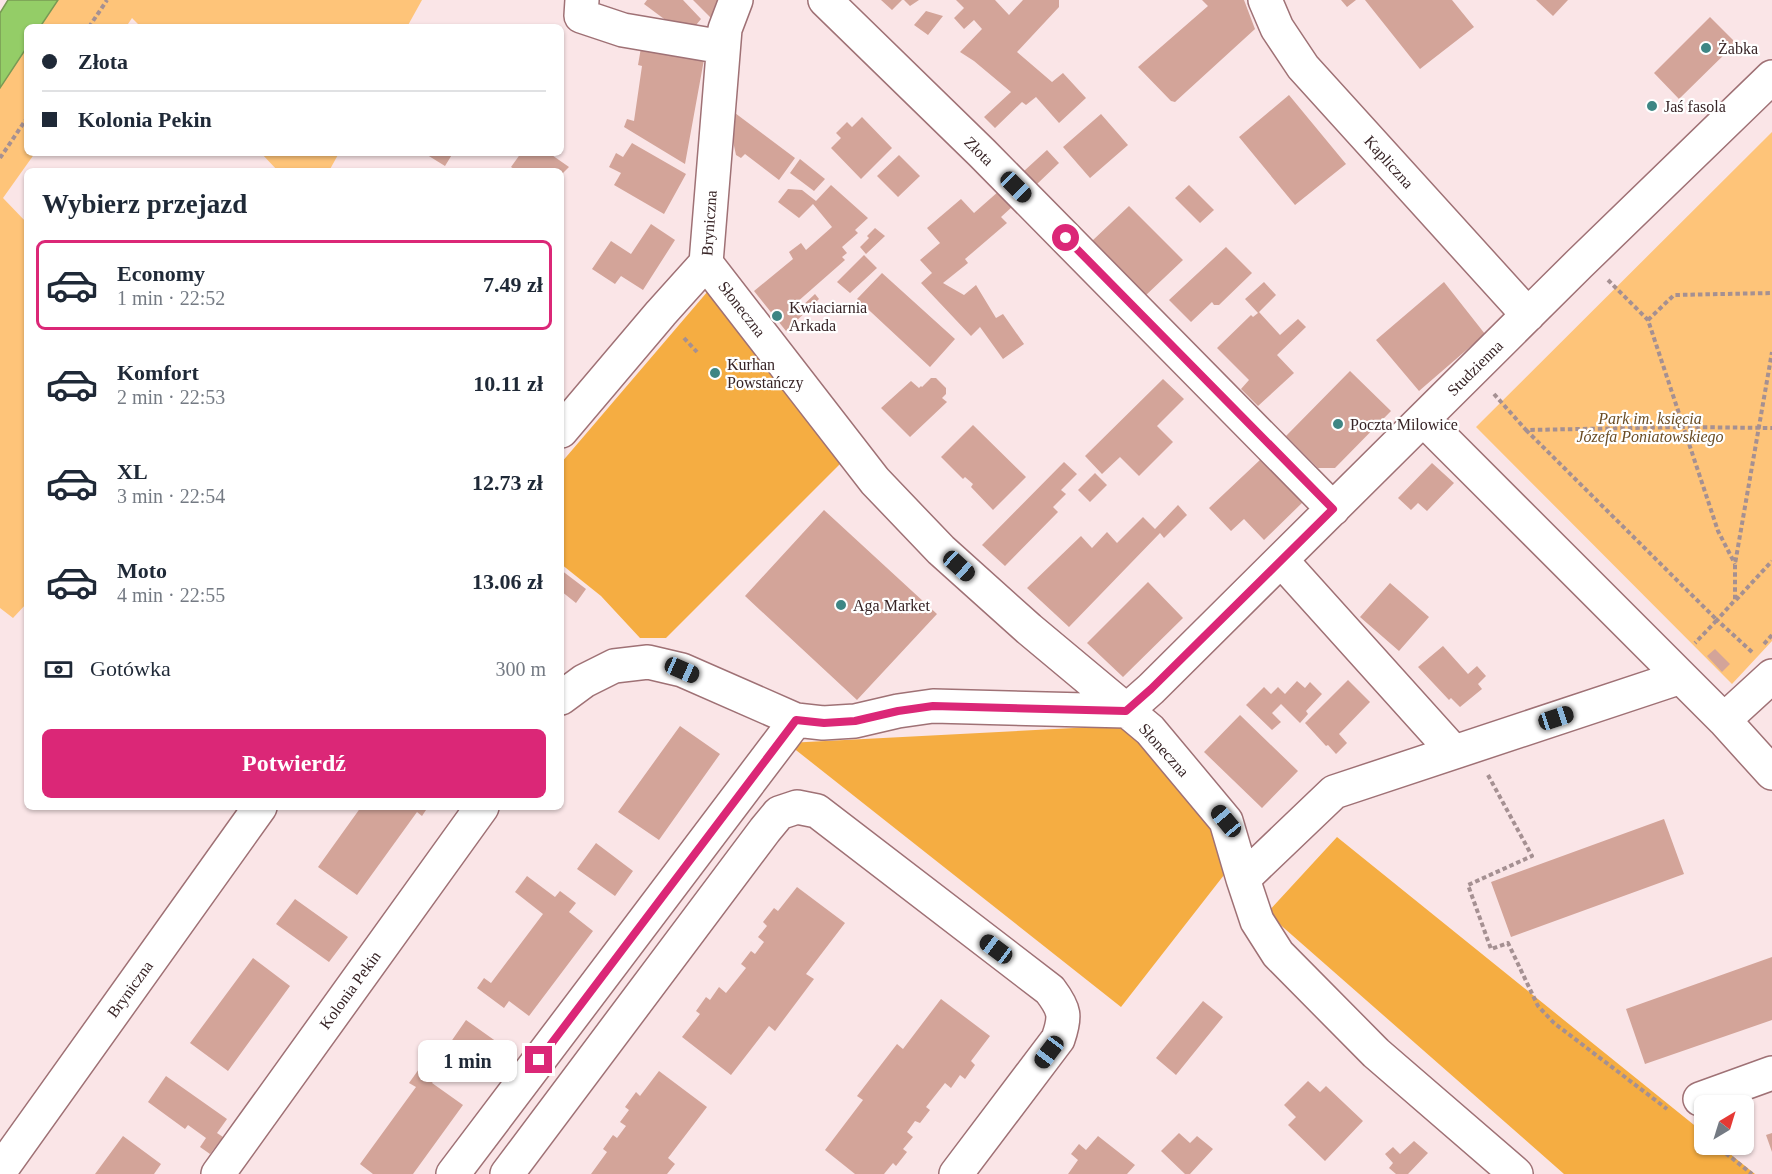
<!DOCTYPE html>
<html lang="pl">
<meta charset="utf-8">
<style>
:root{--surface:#fff;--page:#f6f6f7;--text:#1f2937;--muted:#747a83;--line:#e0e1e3;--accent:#db2777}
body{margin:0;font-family:"Times New Roman",serif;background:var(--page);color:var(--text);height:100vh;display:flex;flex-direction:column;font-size:22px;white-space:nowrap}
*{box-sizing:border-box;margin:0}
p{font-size:20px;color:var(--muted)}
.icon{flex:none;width:33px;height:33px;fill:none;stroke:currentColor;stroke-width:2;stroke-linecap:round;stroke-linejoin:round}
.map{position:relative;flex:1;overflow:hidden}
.panel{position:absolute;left:24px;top:168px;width:540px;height:642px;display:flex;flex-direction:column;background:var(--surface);border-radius:9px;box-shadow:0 2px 4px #0004}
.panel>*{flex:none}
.banner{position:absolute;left:24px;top:24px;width:540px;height:132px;border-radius:9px;box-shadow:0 2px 4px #0004;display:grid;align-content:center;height:132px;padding:0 18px;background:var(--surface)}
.needle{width:39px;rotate:38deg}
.controls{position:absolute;left:1694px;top:1095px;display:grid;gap:12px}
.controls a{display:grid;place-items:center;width:60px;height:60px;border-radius:9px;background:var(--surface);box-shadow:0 2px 4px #0004;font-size:30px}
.end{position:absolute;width:27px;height:27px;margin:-14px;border:8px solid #db2777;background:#fff;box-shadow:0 0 0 3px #fff}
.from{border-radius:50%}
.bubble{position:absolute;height:42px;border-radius:9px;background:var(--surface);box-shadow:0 2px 4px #0004;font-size:20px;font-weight:700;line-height:42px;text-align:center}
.car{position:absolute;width:18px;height:36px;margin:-18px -9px;border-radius:8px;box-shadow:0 0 4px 2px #0007;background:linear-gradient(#222 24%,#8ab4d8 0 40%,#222 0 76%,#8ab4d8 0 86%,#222 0)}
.banner b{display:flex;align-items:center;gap:21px;height:57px;font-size:22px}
.banner b+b{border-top:2px solid var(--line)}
.banner i{width:15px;height:15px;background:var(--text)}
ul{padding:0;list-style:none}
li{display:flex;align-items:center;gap:18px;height:90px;margin:0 12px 9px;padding:0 6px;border:3px solid transparent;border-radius:9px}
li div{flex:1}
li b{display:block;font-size:22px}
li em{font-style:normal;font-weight:700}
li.current{border-color:var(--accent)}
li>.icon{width:54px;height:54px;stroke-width:1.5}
h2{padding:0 18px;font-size:27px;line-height:72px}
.pay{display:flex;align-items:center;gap:15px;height:66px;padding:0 18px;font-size:22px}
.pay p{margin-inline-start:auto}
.button{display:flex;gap:12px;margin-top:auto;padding:12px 18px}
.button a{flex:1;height:69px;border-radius:9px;background:var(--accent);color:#fff;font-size:24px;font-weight:700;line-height:69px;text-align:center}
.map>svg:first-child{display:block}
.green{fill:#fec479}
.forest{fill:#f5ad42}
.water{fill:#94cd67;stroke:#789a54;stroke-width:1.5}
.building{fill:#d3a499}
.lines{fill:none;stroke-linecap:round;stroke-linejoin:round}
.minor-casing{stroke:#9f7175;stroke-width:36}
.path{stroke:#a59092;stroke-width:4;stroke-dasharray:4.5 3;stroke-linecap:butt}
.minor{stroke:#fff;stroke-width:33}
.route{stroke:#db2777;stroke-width:8}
.poi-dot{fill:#3e8684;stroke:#fff;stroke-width:2}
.labels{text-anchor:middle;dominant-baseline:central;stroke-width:4.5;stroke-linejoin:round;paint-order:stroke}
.poi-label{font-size:16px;fill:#372426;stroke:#fff;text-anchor:start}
.street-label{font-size:16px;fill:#372426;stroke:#fff}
.park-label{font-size:16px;font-style:italic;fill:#6b4d24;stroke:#fff}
</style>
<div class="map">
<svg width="1772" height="1174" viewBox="0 0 1772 1174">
<rect width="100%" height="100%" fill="#fae5e7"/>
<path class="green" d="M 58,0 L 422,0 L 407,27 L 141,27 L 132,18 L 126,27 L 40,27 Z
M 27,47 L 27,153 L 35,153 L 3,198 L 27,223 L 27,603 L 13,618 L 0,608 L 0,88 Z
M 1772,132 L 1772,641 L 1732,684 L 1476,427 Z
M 261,153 L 339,153 L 329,171 L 278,171 Z"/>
<path class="forest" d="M 708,291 L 843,461 L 666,638 L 640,638 L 601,596 L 561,564 L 561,463 Z
M 1132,725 L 1211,826 L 1224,875 L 1121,1007 L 787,743 Z
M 1337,837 L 1704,1133 L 1704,1144 L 1719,1145 L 1755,1174 L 1564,1174 L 1267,913 Z"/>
<path class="water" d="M 8,0 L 58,0 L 40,27 L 27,27 L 27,47 L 0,88 L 0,13 Z"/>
<path class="building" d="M 647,0 L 683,0 L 701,19 L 687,36 L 644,4 Z
M 693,0 L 721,0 L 712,19 Z
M 881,0 L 902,0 L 892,10 Z
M 904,0 L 919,0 L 910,6 Z
M 956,0 L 995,0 L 1009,15 L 1023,0 L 1059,0 L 1059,7 L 1017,52 L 1052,82 L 1063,73 L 1086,98 L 1059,123 L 1036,97 L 1026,105 L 1022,102 L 995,128 L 984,117 L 1011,92 L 974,61 L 960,52 L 982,29 L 974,20 L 964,29 L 954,18 L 964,8 Z
M 1202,0 L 1244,0 L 1255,29 L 1175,102 L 1171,101 L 1138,67 L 1208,6 Z
M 1341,0 L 1356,0 L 1347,7 Z
M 1365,0 L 1452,0 L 1474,27 L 1420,69 Z
M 1536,0 L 1568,0 L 1553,16 Z
M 926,11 L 943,16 L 928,35 L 914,25 Z
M 1710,17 L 1736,43 L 1679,99 L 1654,73 Z
M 642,42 L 705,54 L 685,164 L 624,127 L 627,119 L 634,121 L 642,66 L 638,65 Z
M 1289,95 L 1346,164 L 1295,205 L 1239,137 Z
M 735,113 L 795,158 L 779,180 L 745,154 L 741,158 L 736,155 L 733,141 Z
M 1101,114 L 1128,145 L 1090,178 L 1063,147 Z
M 862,117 L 892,148 L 861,179 L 831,148 L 841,138 L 836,133 L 847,122 L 852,127 Z
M 632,143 L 686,174 L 664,214 L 614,185 L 621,173 L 609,167 L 616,153 L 623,157 Z
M 1047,150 L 1059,163 L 1037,184 L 1024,171 Z
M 424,153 L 453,153 L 445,166 Z
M 521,153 L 549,153 L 569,167 L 561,175 L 561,171 L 517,171 L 511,167 Z
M 899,155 L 920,176 L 898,197 L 877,176 Z
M 800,159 L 825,179 L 814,191 L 790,173 Z
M 831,185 L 868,218 L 855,230 L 858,233 L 842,247 L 847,253 L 842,257 L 845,260 L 796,303 L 801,307 L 815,294 L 819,299 L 786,331 L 754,291 L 793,259 L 789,252 L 801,243 L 806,250 L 832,227 L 813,204 L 799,218 L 778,202 L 788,189 L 802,190 L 816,201 Z
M 1189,185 L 1214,210 L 1200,223 L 1175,198 Z
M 999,191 L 1013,206 L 1001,217 L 1007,223 L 965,259 L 968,263 L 943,283 L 964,295 L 976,285 L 996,318 L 1003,314 L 1024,344 L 1003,359 L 980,327 L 971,336 L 921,283 L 932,273 L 920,260 L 940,243 L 927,228 L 961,199 L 974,213 Z
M 1129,206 L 1183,260 L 1145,296 L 1092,241 Z
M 651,224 L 675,240 L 643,290 L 621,276 L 615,284 L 592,269 L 611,241 L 631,254 Z
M 875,228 L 885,236 L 866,254 L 860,247 L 869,238 L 867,236 Z
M 1226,247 L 1252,273 L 1219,305 L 1214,305 L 1212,302 L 1191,322 L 1169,300 Z
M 864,255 L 877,268 L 850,293 L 837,282 Z
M 882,273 L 955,339 L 930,367 L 857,299 Z
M 1264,282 L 1276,295 L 1259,312 L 1280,335 L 1298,319 L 1306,327 L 1277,355 L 1294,373 L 1258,406 L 1241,389 L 1249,380 L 1217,348 L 1251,315 L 1253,317 L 1258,313 L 1245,299 Z
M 1444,282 L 1485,334 L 1419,391 L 1376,340 Z
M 1350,371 L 1391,411 L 1335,468 L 1318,468 L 1286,436 Z
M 931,378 L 936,378 L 946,388 L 946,394 L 942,398 L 947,402 L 910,437 L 881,408 L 911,381 L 919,388 L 921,386 L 922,387 Z
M 1163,379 L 1184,399 L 1157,426 L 1173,442 L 1139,476 L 1120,457 L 1102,474 L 1085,456 Z
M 973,425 L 1026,477 L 993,510 L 971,487 L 973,484 L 965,477 L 963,479 L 941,457 Z
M 1261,459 L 1304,501 L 1264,540 L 1244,519 L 1231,531 L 1209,508 Z
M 1064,462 L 1077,474 L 1061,490 L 1066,494 L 1053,507 L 1058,512 L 1005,566 L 982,545 Z
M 1432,463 L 1454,483 L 1427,511 L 1418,503 L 1411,510 L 1398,498 Z
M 1095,473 L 1107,485 L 1090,502 L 1078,490 Z
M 1178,505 L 1187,515 L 1164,538 L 1160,533 L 1069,627 L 1027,588 L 1081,536 L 1092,548 L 1107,532 L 1117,543 L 1143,517 L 1155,529 Z
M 824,510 L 937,614 L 857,700 L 745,596 Z
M 561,570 L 586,589 L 576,603 L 561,591 Z
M 1148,582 L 1183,618 L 1123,677 L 1087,643 Z
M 1390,583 L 1429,617 L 1399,651 L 1360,617 Z
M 1443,646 L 1468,674 L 1477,666 L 1486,676 L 1478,684 L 1482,689 L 1460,707 L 1451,698 L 1449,700 L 1418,667 Z
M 1715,649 L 1730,664 L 1722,672 L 1707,656 Z
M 1348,680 L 1370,702 L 1339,734 L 1347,743 L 1336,754 L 1328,745 L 1326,746 L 1305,723 Z
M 1297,681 L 1305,688 L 1310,682 L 1322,694 L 1306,711 L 1308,714 L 1300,723 L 1281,704 L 1272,713 L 1281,722 L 1272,730 L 1246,705 L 1264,687 L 1271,694 L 1278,687 L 1285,694 Z
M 1240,715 L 1298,771 L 1262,808 L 1204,752 Z
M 680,726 L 720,754 L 659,840 L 618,812 Z
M 361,807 L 428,807 L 422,816 L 417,812 L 357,895 L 318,867 Z
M 1664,819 L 1684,874 L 1511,937 L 1491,882 Z
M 596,843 L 633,871 L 615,896 L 577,869 Z
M 527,876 L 555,897 L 560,891 L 576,903 L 569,912 L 593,931 L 529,1016 L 509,1001 L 504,1008 L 477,988 L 484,978 L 491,983 L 543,914 L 515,892 Z
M 797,887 L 845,923 L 806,974 L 814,979 L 775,1031 L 769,1026 L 731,1075 L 682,1037 L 700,1014 L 696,1011 L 706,997 L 710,1000 L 719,987 L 726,993 L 746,968 L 741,964 L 751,951 L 755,954 L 764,942 L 758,937 L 767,926 L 763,922 L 774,908 L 778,911 Z
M 295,899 L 348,937 L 329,962 L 276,924 Z
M 1772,957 L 1772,1020 L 1645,1064 L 1626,1009 Z
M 253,958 L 290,986 L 228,1071 L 190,1043 Z
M 941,999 L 990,1036 L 971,1061 L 975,1065 L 965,1079 L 960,1075 L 951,1088 L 945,1083 L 926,1107 L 930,1110 L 920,1123 L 915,1121 L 907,1132 L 913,1137 L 903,1149 L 907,1152 L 896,1166 L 893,1163 L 884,1174 L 855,1174 L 825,1150 L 863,1100 L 857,1096 L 897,1044 L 903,1049 Z
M 1203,1001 L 1223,1017 L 1176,1075 L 1156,1058 Z
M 466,1020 L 504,1047 L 486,1073 L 462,1056 L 459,1060 L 448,1052 L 451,1048 L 448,1046 Z
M 424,1062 L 439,1073 L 432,1083 L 463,1105 L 413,1174 L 373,1174 L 360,1164 L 416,1087 L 409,1083 Z
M 659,1071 L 707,1107 L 668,1158 L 675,1164 L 667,1174 L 591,1174 L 607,1152 L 603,1149 L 613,1135 L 617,1138 L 626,1126 L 620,1122 L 629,1110 L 625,1107 L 636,1092 L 640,1096 Z
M 166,1076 L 227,1119 L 217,1133 L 223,1137 L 210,1154 L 200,1147 L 206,1138 L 188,1125 L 185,1129 L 148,1102 Z
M 1308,1081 L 1320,1092 L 1326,1086 L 1363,1121 L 1325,1161 L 1288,1125 L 1296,1117 L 1284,1105 Z
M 1179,1133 L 1190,1143 L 1197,1136 L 1213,1149 L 1190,1174 L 1185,1174 L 1161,1151 Z
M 1772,1133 L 1772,1152 L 1766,1135 Z
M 123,1136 L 161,1164 L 154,1174 L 95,1174 Z
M 1098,1136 L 1135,1165 L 1127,1174 L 1068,1174 L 1078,1160 L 1071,1154 L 1079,1144 L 1086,1150 Z
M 1414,1141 L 1428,1153 L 1408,1174 L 1396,1174 L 1389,1168 L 1393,1163 L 1385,1154 L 1393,1147 L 1400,1154 Z"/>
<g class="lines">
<defs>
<path id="minor" d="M 582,0 L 581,16 L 623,30 L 723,47
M 825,0 L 982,153 L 1333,509
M 1265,0 L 1277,28 L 1303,67 L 1528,315
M 706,263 L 875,481 L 941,550 L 1029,629 L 1150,730 L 1226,821 L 1243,879 L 1257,921 L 1278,954 L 1376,1053 L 1516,1174
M 1423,419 L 1724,720 L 1772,773
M 561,431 L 661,313 L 706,263 L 725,29 L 736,0
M 1281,560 L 1453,751
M 561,698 L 584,681 L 614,666 L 648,662 L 682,670 L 796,720 L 823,723 L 855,721 L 898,711 L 933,706 L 1126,711
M 1126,711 L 1151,689 L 1579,264 L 1772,77
M 1724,720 L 1772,676
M 1243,879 L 1334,792 L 1681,677
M 1700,1099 L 1772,1073
M 0,1171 L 260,807
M 218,1174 L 482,807
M 453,1174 L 796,720
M 507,1174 L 765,830 L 779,813 L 797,807 L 817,811 L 1050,990 C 1065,1010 1066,1016 1058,1039 L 956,1174"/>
</defs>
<use href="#minor" class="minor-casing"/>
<path class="path" d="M 89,27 L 107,0
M 0,158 L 27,118
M 1608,280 L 1648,320 L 1718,531 L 1735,564
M 1648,320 L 1674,295 L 1772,293
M 684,338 L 697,352
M 1494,394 L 1526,430 L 1685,427 L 1772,428
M 1526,430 L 1717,620 L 1695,643
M 1736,600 L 1772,561
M 1764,644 L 1772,635
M 1752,652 L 1717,620 L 1735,600 L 1735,564 L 1772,352
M 1488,775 L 1532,856 L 1468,885 L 1491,949 L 1508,943 L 1538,1006 L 1554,1023 L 1667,1109
M 1714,1144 L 1752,1174"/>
<use href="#minor" class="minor"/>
</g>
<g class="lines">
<path class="route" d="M 539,1060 L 796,720 L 824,723 L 855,721 L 898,711 L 933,706 L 1126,711 L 1151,689 L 1333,509 L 1066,238"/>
</g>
<g class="poi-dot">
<circle cx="1706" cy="48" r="6"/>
<circle cx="1652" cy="106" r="6"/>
<circle cx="777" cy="316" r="6"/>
<circle cx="715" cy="373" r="6"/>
<circle cx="1338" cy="424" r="6"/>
<circle cx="841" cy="605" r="6"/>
</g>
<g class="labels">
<g class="poi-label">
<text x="1718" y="48">Żabka</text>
<text x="1664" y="106">Jaś fasola</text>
<text x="789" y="307">Kwiaciarnia<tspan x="789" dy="18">Arkada</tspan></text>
<text x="727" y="364">Kurhan<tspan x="727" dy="18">Powstańczy</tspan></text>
<text x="1350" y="424">Poczta Milowice</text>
<text x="853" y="605">Aga Market</text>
</g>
<g class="street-label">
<text transform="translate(979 151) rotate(45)">Złota</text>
<text transform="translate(1389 162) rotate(48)">Kapliczna</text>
<text transform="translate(709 223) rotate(-86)">Bryniczna</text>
<text transform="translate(742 309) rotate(52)">Słoneczna</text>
<text transform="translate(1475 368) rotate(-45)">Studzienna</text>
<text transform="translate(1164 750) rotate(48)">Słoneczna</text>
<text transform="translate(130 989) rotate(-54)">Bryniczna</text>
<text transform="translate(350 990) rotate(-54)">Kolonia Pekin</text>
</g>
<g class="park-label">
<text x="1650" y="418">Park im. księcia<tspan x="1650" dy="18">Józefa Poniatowskiego</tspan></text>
</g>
</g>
</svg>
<div class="controls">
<a><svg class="needle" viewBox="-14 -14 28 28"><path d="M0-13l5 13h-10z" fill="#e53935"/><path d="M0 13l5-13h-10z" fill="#747a83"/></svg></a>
</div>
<i class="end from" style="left:1066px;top:238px"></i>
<i class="end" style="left:539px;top:1060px"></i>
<div class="bubble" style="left:418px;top:1040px;width:99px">1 min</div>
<i class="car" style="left:1016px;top:187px;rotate:135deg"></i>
<i class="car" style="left:959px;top:566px;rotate:132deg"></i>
<i class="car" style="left:682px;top:670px;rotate:114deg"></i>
<i class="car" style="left:1556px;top:718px;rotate:72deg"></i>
<i class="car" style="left:1226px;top:821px;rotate:320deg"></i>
<i class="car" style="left:996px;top:949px;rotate:307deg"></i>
<i class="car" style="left:1049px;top:1052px;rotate:217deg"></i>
<div class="banner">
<b><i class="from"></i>Złota</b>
<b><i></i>Kolonia Pekin</b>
</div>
<section class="panel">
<h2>Wybierz przejazd</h2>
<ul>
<li class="current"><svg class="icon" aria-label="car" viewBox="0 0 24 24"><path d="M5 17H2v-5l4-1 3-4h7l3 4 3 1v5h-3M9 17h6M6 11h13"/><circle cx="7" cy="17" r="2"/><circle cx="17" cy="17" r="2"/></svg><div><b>Economy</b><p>1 min · 22:52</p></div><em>7.49 zł</em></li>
<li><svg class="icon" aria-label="car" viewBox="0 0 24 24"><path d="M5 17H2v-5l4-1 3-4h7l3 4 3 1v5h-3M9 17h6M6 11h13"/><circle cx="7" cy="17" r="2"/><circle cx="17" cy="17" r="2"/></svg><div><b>Komfort</b><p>2 min · 22:53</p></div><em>10.11 zł</em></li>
<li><svg class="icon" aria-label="car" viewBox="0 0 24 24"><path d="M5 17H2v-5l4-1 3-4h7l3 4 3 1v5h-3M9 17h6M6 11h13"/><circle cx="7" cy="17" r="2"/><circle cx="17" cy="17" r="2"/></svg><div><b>XL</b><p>3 min · 22:54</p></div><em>12.73 zł</em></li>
<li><svg class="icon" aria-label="car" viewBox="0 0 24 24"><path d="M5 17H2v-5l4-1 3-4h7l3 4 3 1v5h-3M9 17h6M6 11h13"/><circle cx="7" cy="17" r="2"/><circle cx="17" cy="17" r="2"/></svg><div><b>Moto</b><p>4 min · 22:55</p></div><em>13.06 zł</em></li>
</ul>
<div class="pay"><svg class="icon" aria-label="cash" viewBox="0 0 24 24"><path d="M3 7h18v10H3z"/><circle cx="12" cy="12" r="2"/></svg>Gotówka<p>300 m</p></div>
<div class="button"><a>Potwierdź</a></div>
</section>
</div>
